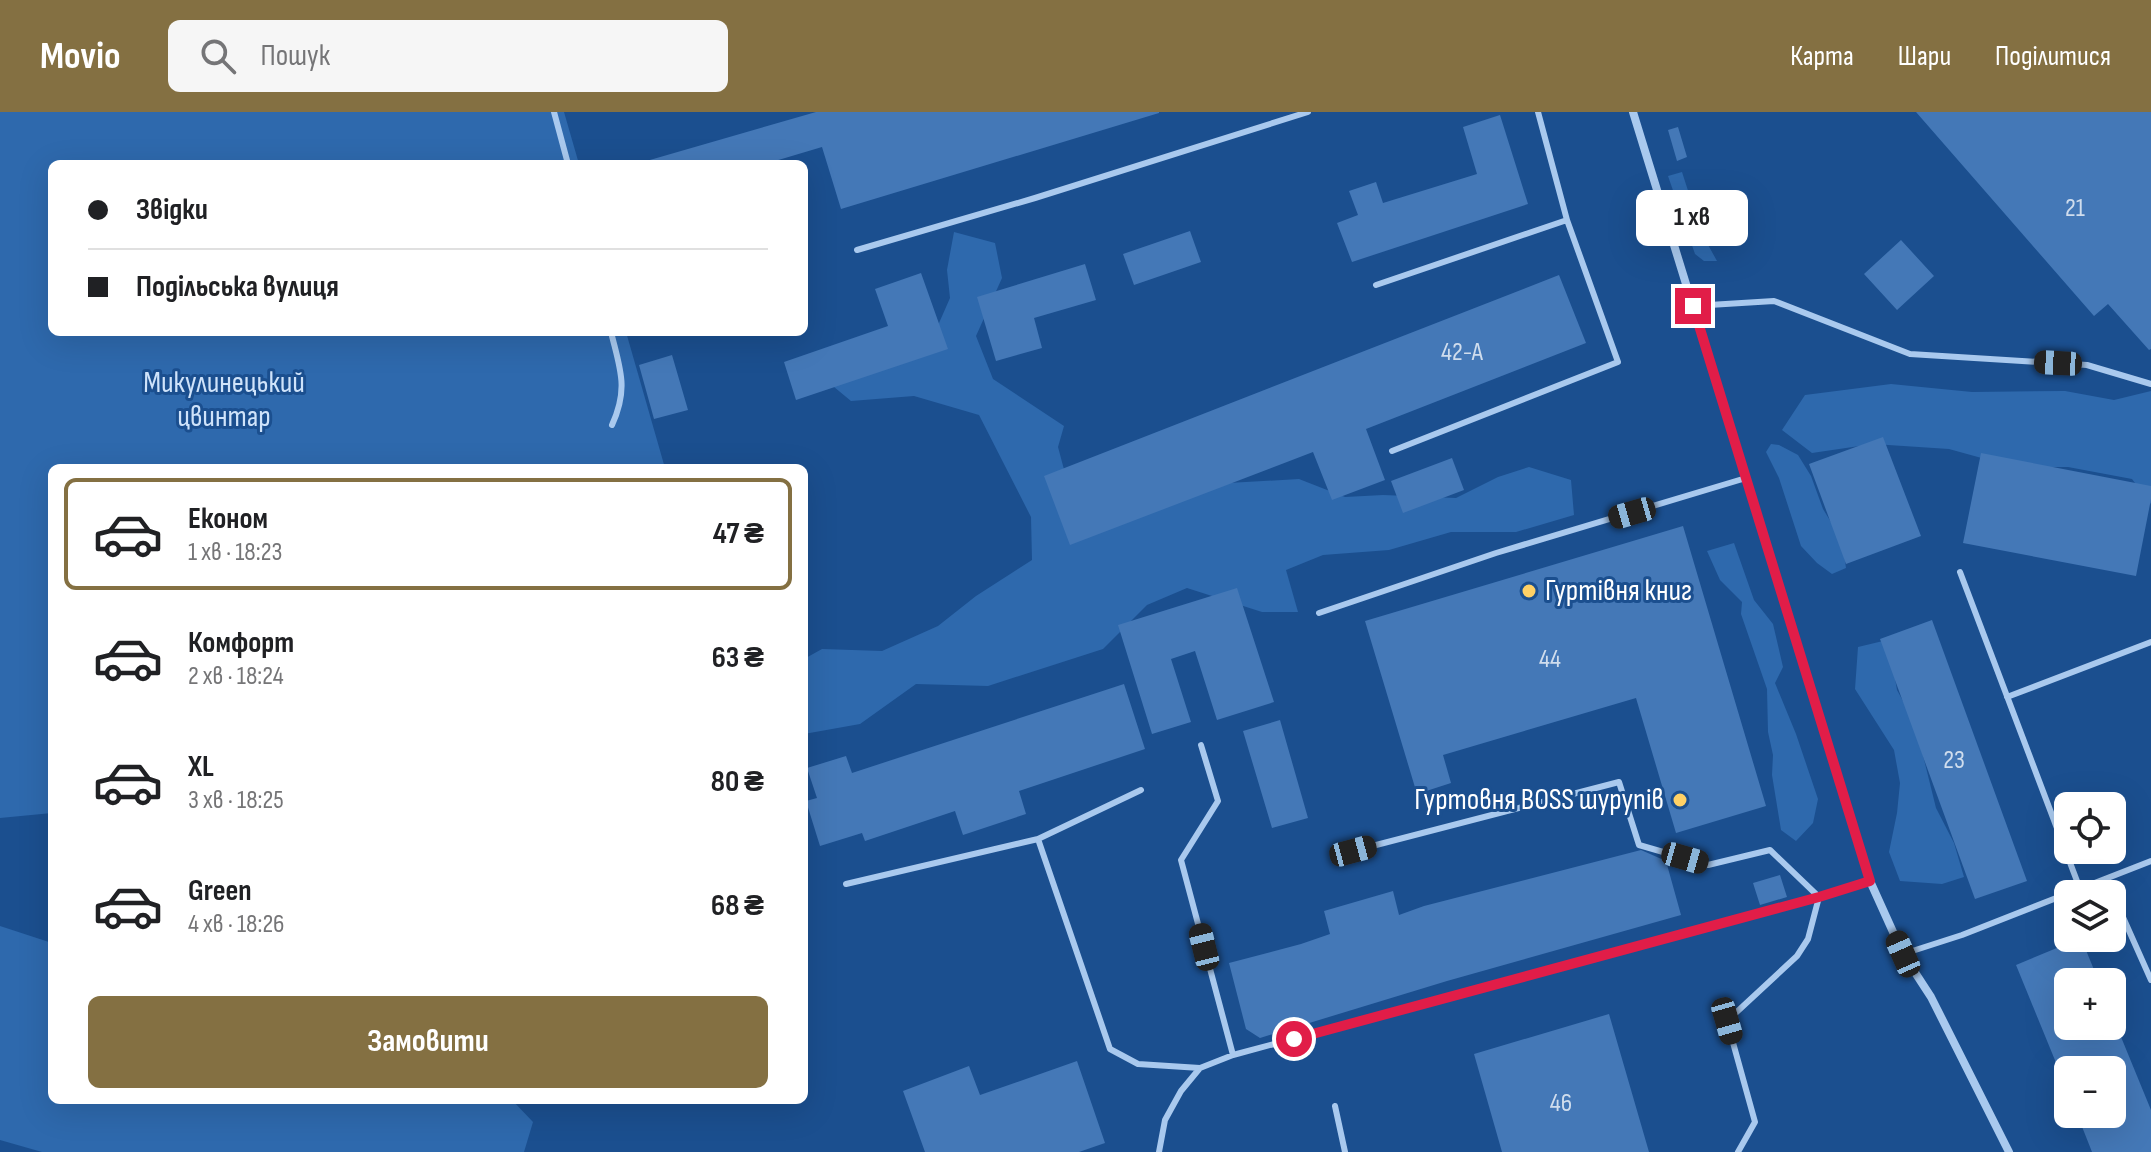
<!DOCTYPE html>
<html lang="uk">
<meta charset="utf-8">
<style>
:root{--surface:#fff;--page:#f6f6f6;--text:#202124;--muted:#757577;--line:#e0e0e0;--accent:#847042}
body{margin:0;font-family:"Sofia Sans Condensed",sans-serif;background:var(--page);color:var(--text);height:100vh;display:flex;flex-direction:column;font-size:30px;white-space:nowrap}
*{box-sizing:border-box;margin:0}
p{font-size:26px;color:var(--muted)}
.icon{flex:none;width:44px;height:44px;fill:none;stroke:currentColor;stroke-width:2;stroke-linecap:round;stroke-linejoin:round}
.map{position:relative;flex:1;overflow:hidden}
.details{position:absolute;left:48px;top:352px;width:760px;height:640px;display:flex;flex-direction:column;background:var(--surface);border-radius:12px;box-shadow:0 8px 32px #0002}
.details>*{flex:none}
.hud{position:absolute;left:48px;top:48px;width:760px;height:176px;border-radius:12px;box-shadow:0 8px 32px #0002;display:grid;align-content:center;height:176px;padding:0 40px;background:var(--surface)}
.fabs{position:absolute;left:2054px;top:680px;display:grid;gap:16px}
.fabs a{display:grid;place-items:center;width:72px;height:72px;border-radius:12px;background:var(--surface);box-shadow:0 8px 32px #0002;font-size:40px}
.end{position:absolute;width:36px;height:36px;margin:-18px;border:10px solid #e11d48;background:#fff;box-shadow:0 0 0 4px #fff}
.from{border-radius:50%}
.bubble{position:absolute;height:56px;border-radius:12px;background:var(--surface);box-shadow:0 8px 32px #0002;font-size:26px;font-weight:700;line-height:56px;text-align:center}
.car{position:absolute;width:24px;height:48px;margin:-24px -12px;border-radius:10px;box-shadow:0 0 6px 2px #0007;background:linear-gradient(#222 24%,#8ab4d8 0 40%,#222 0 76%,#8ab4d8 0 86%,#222 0)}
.hud b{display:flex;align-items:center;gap:28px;height:76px;font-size:30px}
.hud b+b{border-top:2px solid var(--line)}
.hud i{width:20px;height:20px;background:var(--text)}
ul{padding:14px 0 0;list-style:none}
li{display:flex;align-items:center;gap:24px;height:112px;margin:0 16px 12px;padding:0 24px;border:4px solid transparent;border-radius:12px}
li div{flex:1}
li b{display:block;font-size:30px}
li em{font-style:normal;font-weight:700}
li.active{border-color:var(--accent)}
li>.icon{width:72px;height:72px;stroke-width:1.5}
.primary-button{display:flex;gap:16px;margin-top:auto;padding:16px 40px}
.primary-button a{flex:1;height:92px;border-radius:12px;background:var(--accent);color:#fff;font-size:32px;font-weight:700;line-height:92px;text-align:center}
header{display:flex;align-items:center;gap:48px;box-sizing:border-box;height:112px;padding:0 40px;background:var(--accent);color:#fff}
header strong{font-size:38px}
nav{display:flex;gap:44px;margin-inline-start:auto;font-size:28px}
.search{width:560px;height:72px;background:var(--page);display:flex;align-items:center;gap:20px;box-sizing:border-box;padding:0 28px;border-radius:12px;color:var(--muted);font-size:30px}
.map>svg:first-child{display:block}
.green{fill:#2e69ad}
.building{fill:#4478b7}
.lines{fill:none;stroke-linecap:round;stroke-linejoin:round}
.service{stroke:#a9c9ee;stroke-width:6}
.minor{stroke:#a9c9ee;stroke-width:8}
.route{stroke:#e11d48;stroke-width:10}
.poi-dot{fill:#ffd166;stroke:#1b4f8f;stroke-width:3}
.labels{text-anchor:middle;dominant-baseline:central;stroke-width:6;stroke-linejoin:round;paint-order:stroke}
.number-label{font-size:26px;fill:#d0dded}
.park-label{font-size:30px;fill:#cfe3fa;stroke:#1b4f8f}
.poi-label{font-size:30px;fill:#fff;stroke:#1b4f8f;text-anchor:start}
</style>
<header>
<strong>Movio</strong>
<div class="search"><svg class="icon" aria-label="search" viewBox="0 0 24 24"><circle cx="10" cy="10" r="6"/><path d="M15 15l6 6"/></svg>Пошук</div>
<nav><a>Карта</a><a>Шари</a><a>Поділитися</a></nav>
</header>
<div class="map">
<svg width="2151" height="1040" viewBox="0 0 2151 1040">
<rect width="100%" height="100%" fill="#1b4f8f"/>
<path class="green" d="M 0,0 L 564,0 L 579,52 L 52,52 L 52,220 L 626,220 L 665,356 L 52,356 L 52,701 L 0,706 Z
M 1682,60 L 1702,122 L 1717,149 L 1704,149 L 1695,142 L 1668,64 Z
M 954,120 L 995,131 L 1002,166 L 976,224 L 993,267 L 1064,314 L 1058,335 L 1070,380 L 1299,367 L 1345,385 L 1383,383 L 1456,386 L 1498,365 L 1529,355 L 1571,368 L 1574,403 L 1516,420 L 1451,420 L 1389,438 L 1323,443 L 1286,458 L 1298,500 L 1262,500 L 1187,476 L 1147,493 L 1103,537 L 988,574 L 916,572 L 860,612 L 804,622 L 804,547 L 822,537 L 882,539 L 938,514 L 976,484 L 1032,448 L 1031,405 L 979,303 L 914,284 L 851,289 L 828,270 L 932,227 L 950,186 L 947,158 Z
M 1891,272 L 1972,280 L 2065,279 L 2114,288 L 2151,279 L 2151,392 L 2132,367 L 2068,355 L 2014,355 L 1949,337 L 1873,332 L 1812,341 L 1782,318 L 1805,283 Z
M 1771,332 L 1779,333 L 1798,343 L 1811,364 L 1823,397 L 1842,428 L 1846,456 L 1832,462 L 1817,451 L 1801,434 L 1779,366 L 1766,340 Z
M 1734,431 L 1754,488 L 1773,512 L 1783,555 L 1775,571 L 1796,622 L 1818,687 L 1813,711 L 1796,729 L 1781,718 L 1772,663 L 1773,643 L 1768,620 L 1767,577 L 1741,502 L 1742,490 L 1720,468 L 1707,439 Z
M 1883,529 L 1892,549 L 1897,578 L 1915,611 L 1936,696 L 1954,731 L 1964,765 L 1942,772 L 1900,769 L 1889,740 L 1897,701 L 1900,671 L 1894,638 L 1855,577 L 1858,535 Z
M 0,814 L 52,831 L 52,988 L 512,988 L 533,1010 L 524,1040 L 42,1040 L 0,1028 Z"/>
<path class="building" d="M 816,0 L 1159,0 L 1159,1 L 841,97 L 822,35 L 765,52 L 636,52 Z
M 1916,0 L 2151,0 L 2151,237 L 2149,238 L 2108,192 L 2094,204 Z
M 1500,3 L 1528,92 L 1352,150 L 1337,111 L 1358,103 L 1349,79 L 1376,70 L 1383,91 L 1477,62 L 1463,15 Z
M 1678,15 L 1687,45 L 1677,49 L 1668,18 Z
M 1190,119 L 1201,150 L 1134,173 L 1123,142 Z
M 1901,128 L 1934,164 L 1897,198 L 1864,162 Z
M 1085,152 L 1096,188 L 1034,206 L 1042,236 L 996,249 L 977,185 Z
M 921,161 L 948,237 L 796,288 L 784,250 L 888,214 L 875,177 Z
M 1559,163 L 1586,231 L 1366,317 L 1385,368 L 1332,388 L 1313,340 L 1070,433 L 1044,364 Z
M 672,243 L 688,298 L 654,307 L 639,253 Z
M 1883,325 L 1921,424 L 1846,452 L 1809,352 Z
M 1981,341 L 2151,374 L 2151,387 L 2136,464 L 1963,431 Z
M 1452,346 L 1464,378 L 1403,401 L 1391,369 Z
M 1683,414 L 1766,694 L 1676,721 L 1636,586 L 1443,643 L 1451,671 L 1417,682 L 1365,509 Z
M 1237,476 L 1274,590 L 1217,608 L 1195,539 L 1171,547 L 1191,610 L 1152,622 L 1118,513 Z
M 1932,508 L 2027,769 L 1975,787 L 1880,527 Z
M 1124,572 L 1145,637 L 1019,679 L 1026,702 L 963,723 L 955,699 L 865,729 L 862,721 L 820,734 L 806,689 L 817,686 L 807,656 L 846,644 L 852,661 Z
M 1280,608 L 1308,706 L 1272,716 L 1243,619 Z
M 1641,738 L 1666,749 L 1681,803 L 1447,869 L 1260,926 L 1246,917 L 1229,851 L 1301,832 L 1330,822 L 1324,799 L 1393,779 L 1399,803 L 1424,794 Z
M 1780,763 L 1787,785 L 1760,793 L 1753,771 Z
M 2081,826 L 2099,870 L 2068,870 L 2068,914 L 2112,914 L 2112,903 L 2151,998 L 2151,1040 L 2092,1040 L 2077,1002 L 2112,1002 L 2112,958 L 2068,958 L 2068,980 L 2016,853 Z
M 1609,902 L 1649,1040 L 1502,1040 L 1474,942 Z
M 1077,949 L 1105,1031 L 1079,1040 L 925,1040 L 903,979 L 969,954 L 980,983 Z"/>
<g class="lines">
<path class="service" d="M 554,0 L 568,52
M 857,138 L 1035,86 L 1308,0
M 1376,173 L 1567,108 L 1538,0
M 1693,194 L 1774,189 L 1910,242 L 2087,253 L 2151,272
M 611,220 C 620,257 629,276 612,313
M 1392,339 L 1618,250 L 1567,108
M 1960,460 L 2080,777
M 1319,501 L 1496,441 L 1746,366
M 2007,585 L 2151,530
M 1201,633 L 1218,689 L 1181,748 L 1233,943
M 1038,727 L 1141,678
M 1353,739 L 1619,670 L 1639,733 L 1708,753 L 1770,738 L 1819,785 L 1808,827 L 1797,844 L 1727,909 L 1755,1010 L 1738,1040
M 2106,767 L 2151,868
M 846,772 L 1038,727 L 1110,937 L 1138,952 L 1200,956
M 1903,842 L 1962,823 L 2151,749
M 1335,994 L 1345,1040
M 1159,1040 L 1165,1008 L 1181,979 L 1200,956 L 1233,943 L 1819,785 L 1870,769"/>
<path class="minor" d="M 1633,0 L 1870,769 L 1903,842 L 1931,885 L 2009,1040"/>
</g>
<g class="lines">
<path class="route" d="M 1294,927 L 1819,785 L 1870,769 L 1693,194"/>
</g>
<g class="poi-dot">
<circle cx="1529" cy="479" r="8"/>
<circle cx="1680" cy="688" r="8"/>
</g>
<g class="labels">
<g class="number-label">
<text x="2075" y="96">21</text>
<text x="1462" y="240">42-А</text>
<text x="1550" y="547">44</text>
<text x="1954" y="648">23</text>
<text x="1561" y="991">46</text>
</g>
<g class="park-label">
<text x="224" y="271">Микулинецький<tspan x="224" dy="34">цвинтар</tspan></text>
</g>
<g class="poi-label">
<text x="1545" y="479">Гуртівня книг</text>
<text x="1664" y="688" text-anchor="end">Гуртовня BOSS шурупів</text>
</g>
</g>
</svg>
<div class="fabs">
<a><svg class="icon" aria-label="locate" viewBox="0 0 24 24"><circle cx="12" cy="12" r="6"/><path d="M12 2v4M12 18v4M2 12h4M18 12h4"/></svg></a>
<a><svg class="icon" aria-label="layers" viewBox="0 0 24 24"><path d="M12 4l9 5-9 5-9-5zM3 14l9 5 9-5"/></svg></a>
<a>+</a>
<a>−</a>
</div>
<i class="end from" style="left:1294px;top:927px"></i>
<i class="end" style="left:1693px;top:194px"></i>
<div class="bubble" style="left:1636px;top:78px;width:112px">1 хв</div>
<i class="car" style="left:2058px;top:251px;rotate:273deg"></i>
<i class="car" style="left:1632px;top:401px;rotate:254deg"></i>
<i class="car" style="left:1353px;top:739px;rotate:75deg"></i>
<i class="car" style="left:1685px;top:746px;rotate:106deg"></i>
<i class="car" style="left:1204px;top:835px;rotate:346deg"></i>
<i class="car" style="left:1903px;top:842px;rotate:336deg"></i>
<i class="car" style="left:1727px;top:909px;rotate:164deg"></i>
<div class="hud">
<b><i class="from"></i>Звідки</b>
<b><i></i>Подільська вулиця</b>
</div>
<section class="details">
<ul>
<li class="active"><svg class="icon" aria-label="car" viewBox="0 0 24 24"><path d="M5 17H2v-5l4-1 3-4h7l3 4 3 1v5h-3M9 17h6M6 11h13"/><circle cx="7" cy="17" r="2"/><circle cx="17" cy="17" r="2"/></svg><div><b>Економ</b><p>1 хв · 18:23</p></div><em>47 ₴</em></li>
<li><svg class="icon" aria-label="car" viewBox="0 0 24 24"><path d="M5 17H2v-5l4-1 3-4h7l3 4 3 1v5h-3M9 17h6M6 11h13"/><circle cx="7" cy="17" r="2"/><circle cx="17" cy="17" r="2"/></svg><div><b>Комфорт</b><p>2 хв · 18:24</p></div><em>63 ₴</em></li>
<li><svg class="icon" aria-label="car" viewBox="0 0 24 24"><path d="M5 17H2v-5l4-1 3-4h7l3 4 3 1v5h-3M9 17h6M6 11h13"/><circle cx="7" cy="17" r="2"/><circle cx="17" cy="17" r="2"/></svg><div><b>XL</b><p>3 хв · 18:25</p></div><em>80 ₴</em></li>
<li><svg class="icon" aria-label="car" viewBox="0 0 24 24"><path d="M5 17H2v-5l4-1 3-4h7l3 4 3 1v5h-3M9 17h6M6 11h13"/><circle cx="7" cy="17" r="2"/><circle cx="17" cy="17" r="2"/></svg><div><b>Green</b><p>4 хв · 18:26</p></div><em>68 ₴</em></li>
</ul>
<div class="primary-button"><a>Замовити</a></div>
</section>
</div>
